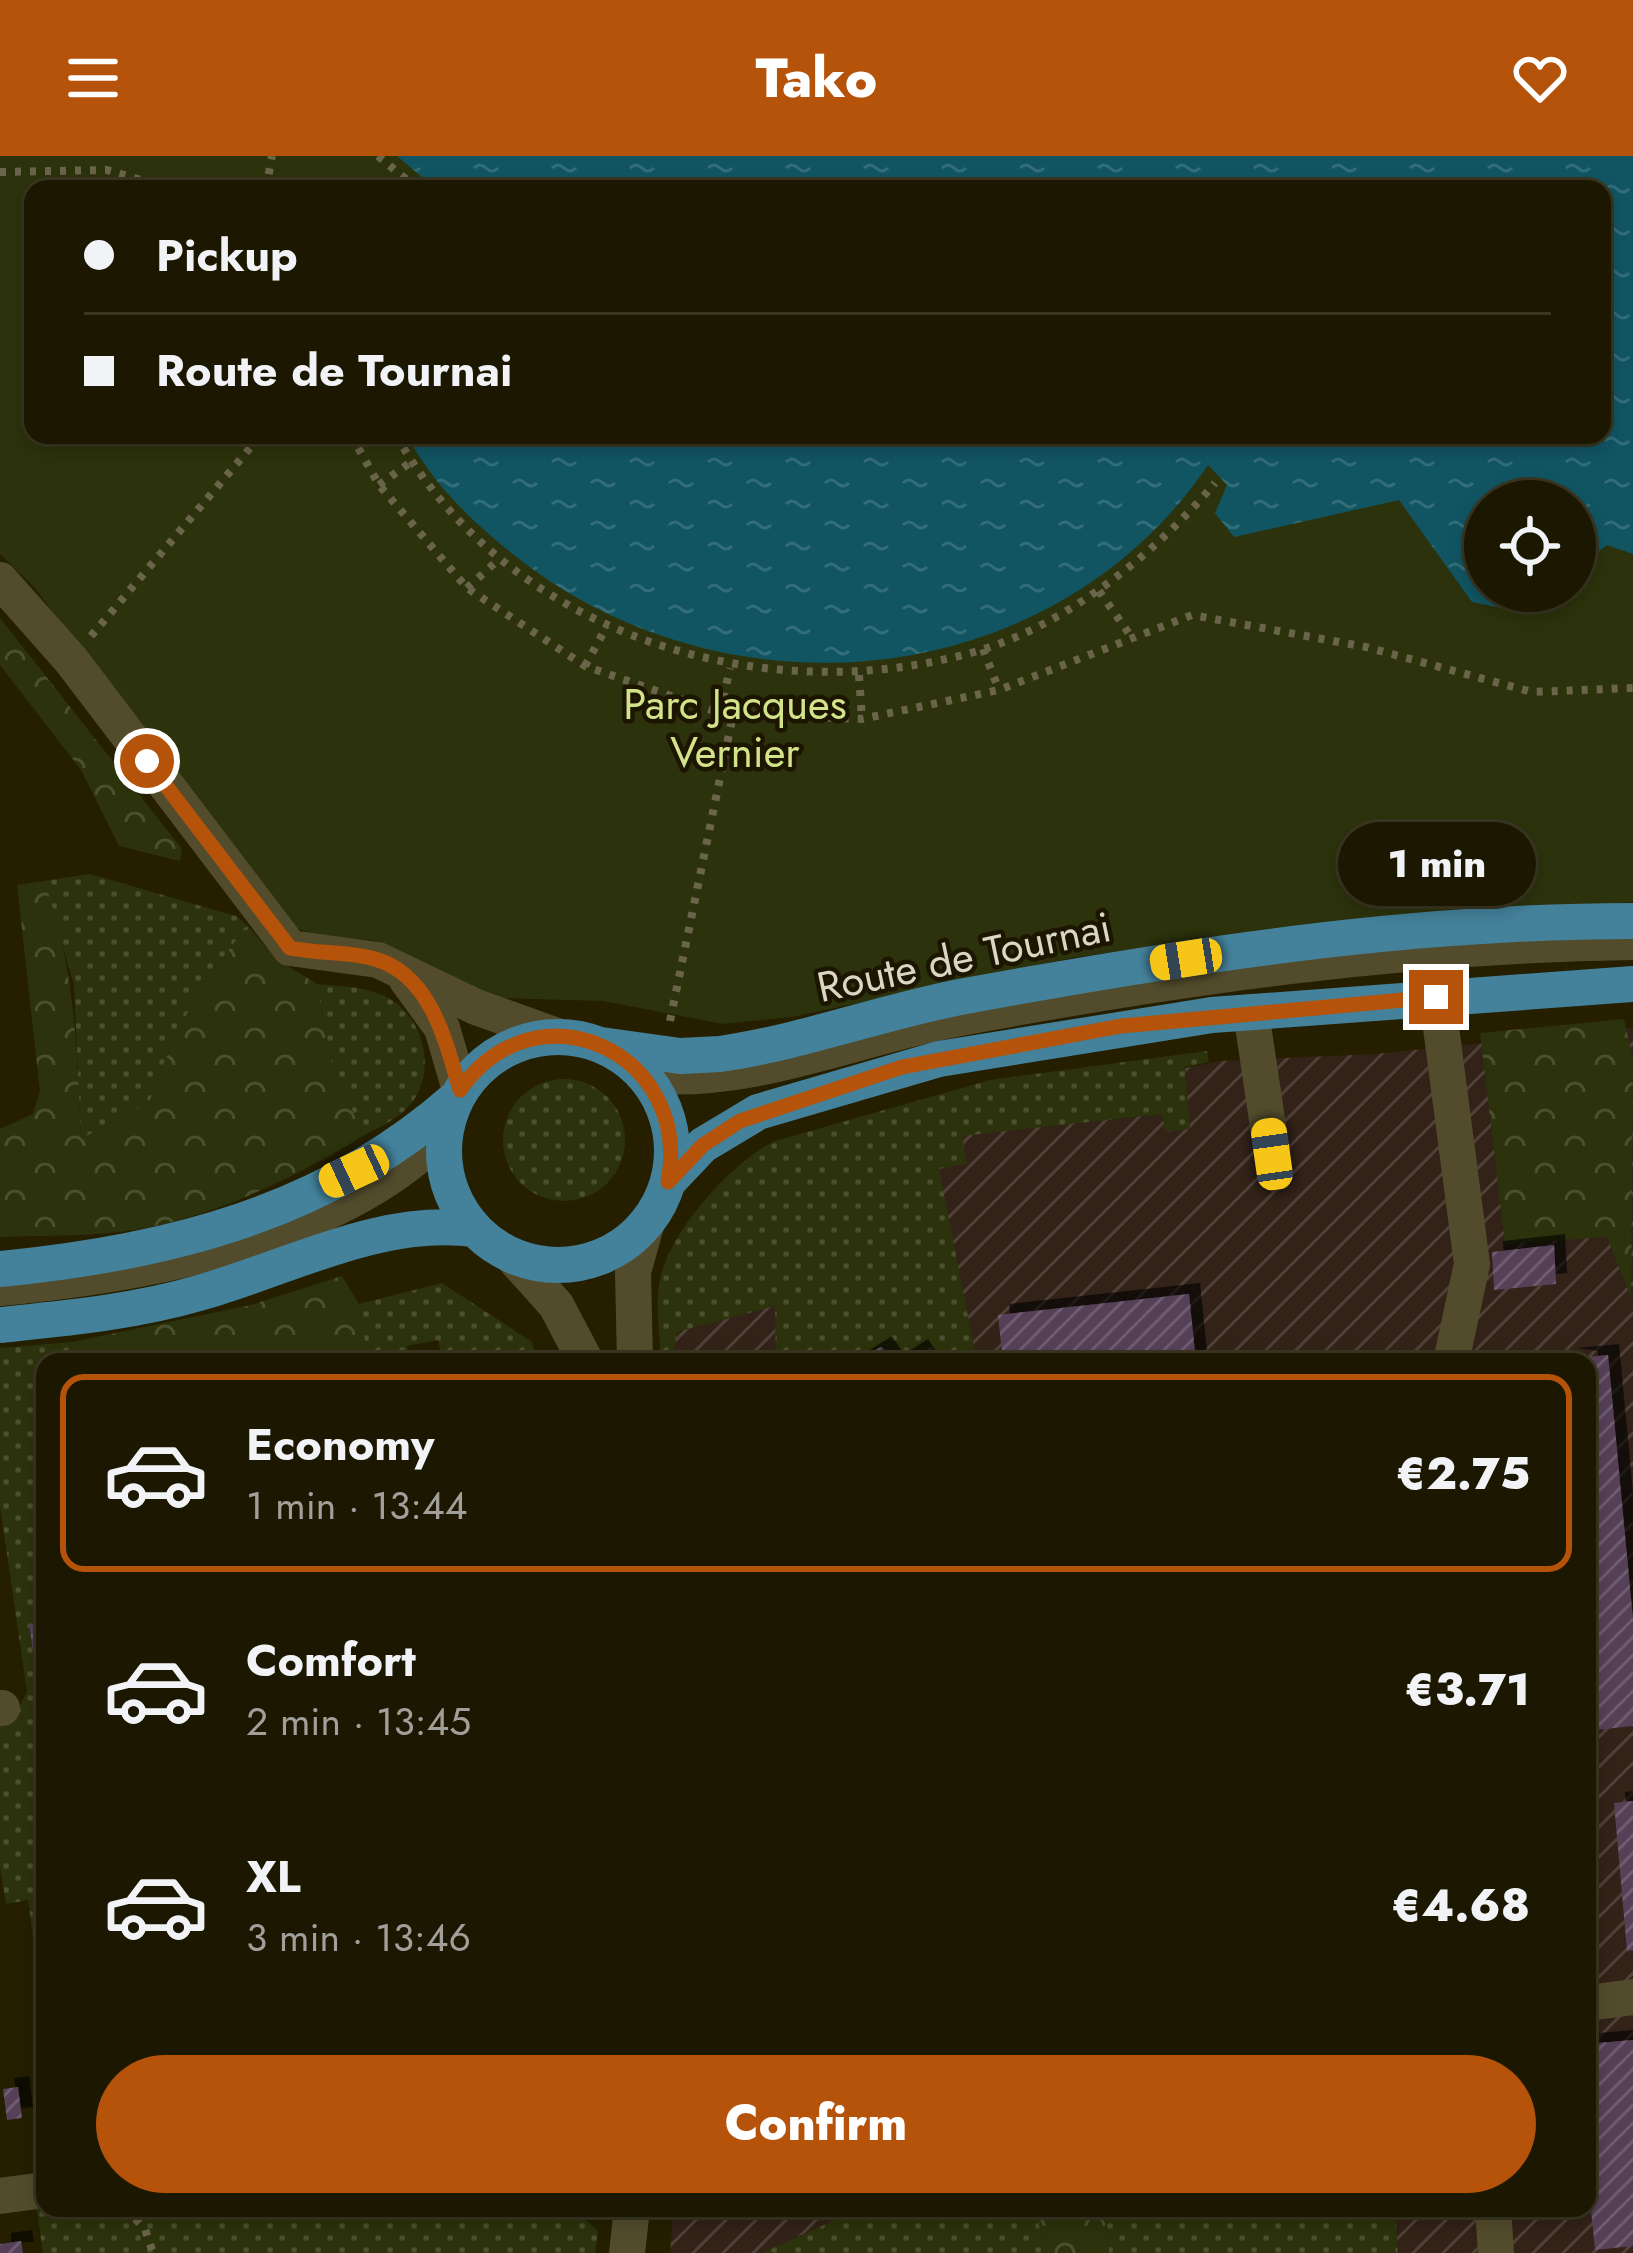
<!DOCTYPE html>
<meta charset="utf-8">
<style>
:root{--surface:#1c1700;--page:#25200a;--text:#f1f3f6;--muted:#a09f99;--line:#3a3622;--accent:#b45309}
body{margin:0;font-family:Jost,sans-serif;background:var(--page);color:var(--text);height:100vh;display:flex;flex-direction:column;font-size:45px;white-space:nowrap}
*{box-sizing:border-box;margin:0}
p{font-size:39px;color:var(--muted)}
.icon{flex:none;width:66px;height:66px;fill:none;stroke:currentColor;stroke-width:2;stroke-linecap:round;stroke-linejoin:round}
.map{position:relative;flex:1;overflow:hidden}
.sheet{position:absolute;left:36px;top:1197px;width:1560px;height:864px;display:flex;flex-direction:column;background:var(--surface);border-radius:24px;box-shadow:0 6px 18px #0003,0 0 0 3px var(--line)}
.sheet>*{flex:none}
.banner{position:absolute;left:24px;top:24px;width:1587px;height:264px;border-radius:24px;box-shadow:0 6px 18px #0003,0 0 0 3px var(--line);display:grid;align-content:center;height:264px;padding:0 60px;background:var(--surface)}
.controls{position:absolute;left:1464px;top:324px;display:grid;gap:24px}
.controls a{display:grid;place-items:center;width:132px;height:132px;border-radius:50%;background:var(--surface);box-shadow:0 6px 18px #0003,0 0 0 3px var(--line);font-size:60px}
.end{position:absolute;width:54px;height:54px;margin:-27px;border:15px solid #b45309;background:#fff;box-shadow:0 0 0 6px #fff}
.from{border-radius:50%}
.bubble{position:absolute;height:84px;border-radius:42px;background:var(--surface);box-shadow:0 6px 18px #0003,0 0 0 3px var(--line);font-size:39px;font-weight:800;line-height:84px;text-align:center}
.car{position:absolute;width:36px;height:72px;margin:-36px -18px;border-radius:15px;box-shadow:0 0 9px 3px #0007;background:linear-gradient(#f5c518 24%,#345 0 40%,#f5c518 0 76%,#345 0 86%,#f5c518 0)}
.banner b{display:flex;align-items:center;gap:42px;height:114px;font-size:45px}
.banner b+b{border-top:3px solid var(--line)}
.banner i{width:30px;height:30px;background:var(--text)}
ul{padding:21px 0 0;list-style:none}
li{display:flex;align-items:center;gap:36px;height:198px;margin:0 24px 18px;padding:0 36px;border:6px solid transparent;border-radius:24px}
li div{flex:1}
li b{display:block;font-size:45px}
li em{font-style:normal;font-weight:800}
li.selected{border-color:var(--accent)}
li>.icon{width:108px;height:108px;stroke-width:1.5}
.primary-button{display:flex;gap:24px;margin-top:auto;padding:24px 60px}
.primary-button a{flex:1;height:138px;border-radius:72px;background:var(--accent);color:#fff;font-size:48px;font-weight:800;line-height:138px;text-align:center}
header{display:flex;justify-content:space-between;align-items:center;height:156px;padding:0 60px;background:var(--accent);color:#fff;font-size:54px;font-weight:800}
.map>svg:first-child{display:block}
.industrial{fill:url(#industrial-furrows)}
.grass{fill:url(#grass-dots)}
.forest{fill:url(#forest-crowns)}
.green{fill:#2c320b;fill-rule:evenodd}
.water{fill:url(#water-ripples)}
.building{fill:url(#building-hatch);filter:url(#shadow)}
.lines{fill:none;stroke-linecap:round;stroke-linejoin:round}
.path{stroke:#6a644a;stroke-width:8;stroke-dasharray:6 9;stroke-linecap:butt}
.minor{stroke:#534c2c;stroke-width:36}
.major{stroke:#44829c;stroke-width:36}
.route{stroke:#b45309;stroke-width:15}
.labels{text-anchor:middle;dominant-baseline:central;stroke-width:9;stroke-linejoin:round;paint-order:stroke}
.park-label{font-size:42px;fill:#d2e38a;stroke:#1c1500}
.street-label{font-size:42px;fill:#dad6c4;stroke:#1c1500}
</style>
<header><svg class="icon" aria-label="menu" viewBox="0 0 24 24"><path d="M4 6h16M4 12h16M4 18h16"/></svg>Tako<svg class="icon" aria-label="heart" viewBox="0 0 24 24"><path d="M12 20l-8-8c-3-5 5-10 8-4 3-6 11-1 8 4z"/></svg></header>
<div class="map">
<svg width="1633" height="2097" viewBox="0 0 1633 2097">
<defs>
<pattern id="industrial-furrows" width="10" height="10" patternUnits="userSpaceOnUse" patternTransform="scale(3)"><rect width="10" height="10" fill="#322218"/><path d="M-1 1l2-2M0 10L10 0M9 11l2-2" fill="none" stroke="#4f4138"/></pattern>
<pattern id="grass-dots" width="8" height="8" patternUnits="userSpaceOnUse" patternTransform="scale(3)"><rect width="8" height="8" fill="#2c320b"/><path d="M2 2h.1M6 6h.1" fill="none" stroke="#4a4f2d" stroke-width="1.8" stroke-linecap="round"/></pattern>
<pattern id="forest-crowns" width="20" height="18" patternUnits="userSpaceOnUse" patternTransform="scale(3)"><rect width="20" height="18" fill="#2c320b"/><path d="M2 6a3 3 0 1 1 6 0M12 15a3 3 0 1 1 6 0" fill="none" stroke="#4a4f2d"/></pattern>
<pattern id="water-ripples" width="26" height="14" patternUnits="userSpaceOnUse" patternTransform="scale(3)"><rect width="26" height="14" fill="#115563"/><path d="M2 4q2-2 4 0t4 0M15 11q2-2 4 0t4 0" fill="none" stroke="#336d78"/></pattern>
<pattern id="building-hatch" width="6" height="6" patternUnits="userSpaceOnUse" patternTransform="scale(3)"><rect width="6" height="6" fill="#564159"/><path d="M-1 1l2-2M0 6l6-6M5 7l2-2" fill="none" stroke="#6e5c6f"/></pattern>
<filter id="shadow"><feDropShadow dx="11" dy="-11" stdDeviation="0" flood-color="#0009"/></filter>
</defs>
<rect width="100%" height="100%" fill="#251f00"/>
<path class="industrial" d="M 1633,872 L 1633,2097 L 1398,2097 L 1395,2052 L 1587,2052 L 1587,1206 L 674,1206 L 680,1120 L 864,976 L 1221,905 L 1375,898 Z
M 674,2052 L 861,2052 L 762,2097 L 670,2097 Z"/>
<path class="grass" d="M 90,718 L 236,760 L 248,770 C 201,825 173,877 150,945 L 81,984 L 74,829 L 44,725 Z
M 317,828 C 339,830 361,830 382,839 C 423,856 439,914 410,949 C 397,964 379,971 363,980 L 330,901 Z
M 1207,895 L 1209,906 L 1185,911 L 1190,973 L 1165,976 L 1162,958 L 962,980 L 967,1008 L 939,1013 L 977,1206 L 925,1206 L 917,1194 L 891,1206 L 880,1191 L 857,1206 L 776,1206 L 775,1150 L 677,1176 L 674,1196 L 660,1194 C 659,1169 655,1143 661,1119 C 673,1072 733,1005 775,985 L 990,924 Z
M503 984a61 61 0 1 1 122 0a61 61 0 1 1-122 0Z
M 442,1127 L 532,1186 L 538,1206 L 443,1206 L 438,1184 L 407,1190 L 409,1206 L 368,1206 L 359,1148 Z
M 72,1186 L 71,1206 L 45,1206 L 45,1466 L 29,1468 L 45,1587 L 45,1873 L 28,1744 L 6,1748 L 0,1712 L 0,1564 L 13,1562 L 27,1536 L 0,1350 L 0,1192 Z
M 36,2049 L 572,2052 L 598,2075 L 595,2097 L 43,2097 Z
M 861,2052 L 1037,2052 L 1043,2097 L 762,2097 Z
M 1103,2052 L 1395,2052 L 1398,2097 L 1109,2097 Z"/>
<path class="forest" d="M 0,462 L 182,693 L 180,705 L 119,690 L 81,614 L 0,509 Z
M 44,725 C 75,810 77,893 81,983 L 150,945 C 173,877 201,825 248,770 L 275,802 L 317,828 L 330,901 L 363,980 C 294,1022 220,1058 140,1073 C 95,1081 46,1079 0,1081 L 0,973 L 33,958 L 40,935 L 17,729 Z
M 1624,863 L 1633,904 L 1631,1141 L 1607,1081 L 1505,1088 L 1480,877 Z
M 342,1120 L 359,1148 L 368,1206 L 71,1206 L 72,1186 L 251,1149 Z
M 1037,2052 L 1103,2052 L 1109,2097 L 1043,2097 Z"/>
<path class="green" d="M 0,0 L 1633,0 L 1633,746 L 1274,772 L 1072,802 L 792,861 L 723,868 L 603,845 L 499,842 L 372,784 L 321,781 L 290,770 L 34,431 L 0,398 ZM 33,33 L 1602,33 L 1602,279 L 33,279 ZM 1485,345 L 1575,345 L 1575,435 L 1485,435 Z"/>
<path class="water" d="M 397,0 L 1633,0 L 1633,398 L 1607,389 L 1588,404 L 1575,435 L 1575,345 L 1485,345 L 1485,435 L 1575,435 L 1531,458 L 1472,446 L 1399,344 L 1234,381 L 1215,357 L 1227,329 L 1208,309 C 1059,529 750,566 538,417 C 489,382 434,333 407,279 L 1602,279 L 1602,33 L 436,33 Z"/>
<path class="building" d="M 1554,1089 L 1556,1128 L 1494,1134 L 1492,1096 Z
M 1189,1138 L 1196,1206 L 1003,1206 L 998,1159 Z
M 881,1191 L 891,1206 L 857,1206 Z
M 917,1194 L 925,1206 L 898,1206 Z
M 1608,1199 L 1633,1464 L 1633,1570 L 1587,1575 L 1587,1206 L 1567,1203 Z
M 45,1466 L 45,1502 L 34,1503 L 29,1468 Z
M 1633,1645 L 1633,1794 L 1627,1795 L 1614,1647 Z
M 1633,1884 L 1633,2090 L 1595,2094 L 1587,2014 L 1587,1888 Z
M 18,1931 L 22,1962 L 7,1964 L 3,1933 Z
M 21,2085 L 23,2097 L 0,2097 L 0,2088 Z"/>
<g class="lines">
<path class="path" d="M 378,0 L 418,33
M 0,16 L 107,14 L 172,33
M 266,33 L 272,0
M 351,279 L 379,329 L 467,432 L 585,510 L 720,557 L 862,563 L 999,534 L 1192,459 L 1366,491 L 1532,536 L 1633,532
M 396,279 C 508,480 767,558 981,494 C 1069,467 1157,396 1215,327
M 379,329 L 411,306
M 467,432 L 498,404
M 1099,435 L 1130,479
M 91,480 L 261,279
M 983,493 L 999,534
M 585,510 L 607,470
M 859,519 L 862,563
M 720,557 L 730,512
M 670,865 L 733,559
M 125,2052 L 145,2073 L 153,2097"/>
<path class="minor" d="M 0,424 L 71,504 L 290,792 L 378,804 L 476,851 L 557,880
M 407,824 L 442,872 L 460,934
M 1437,841 L 1472,1108 L 1451,1206
M 1251,856 L 1272,997
M 643,919 C 751,930 850,883 955,863 C 1178,821 1405,789 1633,786
M 512,1100 L 556,1149 L 586,1206
M 0,1132 C 143,1119 341,1084 445,975
M 635,1206 L 633,1116 L 647,1066
M 0,1552 L 2,1552
M 1587,1847 L 1633,1841
M 0,2040 L 45,2034
M 1493,2052 L 1496,2097
M 627,2097 L 632,2052"/>
<path class="major" d="M444 995a114 114 0 1 1 228 0a114 114 0 1 1-228 0Z
M 601,889 L 680,900 L 720,898 C 802,886 879,857 960,841 C 1182,800 1407,765 1633,765
M 668,1026 L 703,989 L 758,956 L 939,903 L 1212,859 L 1633,828
M 0,1113 C 167,1097 326,1057 455,943
M 0,1169 C 67,1162 134,1156 199,1137 C 289,1112 378,1061 474,1073"/>
</g>
<g class="lines">
<path class="route" d="M 147,605 L 290,792 C 318,798 348,795 375,803 C 431,819 446,886 460,934 C 537,824 693,897 668,1026 L 703,989 L 740,965 L 902,911 L 1121,870 L 1436,841"/>
</g>
<g class="labels">
<g class="park-label">
<text x="735" y="548">Parc Jacques<tspan x="735" dy="48">Vernier</tspan></text>
</g>
<g class="street-label">
<text transform="translate(964 801) rotate(-12)">Route de Tournai</text>
</g>
</g>
</svg>
<div class="controls">
<a><svg class="icon" aria-label="locate" viewBox="0 0 24 24"><circle cx="12" cy="12" r="6"/><path d="M12 2v4M12 18v4M2 12h4M18 12h4"/></svg></a>
</div>
<i class="end from" style="left:147px;top:605px"></i>
<i class="end" style="left:1436px;top:841px"></i>
<div class="bubble" style="left:1338px;top:666px;width:198px">1 min</div>
<i class="car" style="left:1186px;top:803px;rotate:261deg"></i>
<i class="car" style="left:1272px;top:998px;rotate:352deg"></i>
<i class="car" style="left:354px;top:1015px;rotate:245deg"></i>
<div class="banner">
<b><i class="from"></i>Pickup</b>
<b><i></i>Route de Tournai</b>
</div>
<section class="sheet">
<ul>
<li class="selected"><svg class="icon" aria-label="car" viewBox="0 0 24 24"><path d="M5 17H2v-5l4-1 3-4h7l3 4 3 1v5h-3M9 17h6M6 11h13"/><circle cx="7" cy="17" r="2"/><circle cx="17" cy="17" r="2"/></svg><div><b>Economy</b><p>1 min · 13:44</p></div><em>€2.75</em></li>
<li><svg class="icon" aria-label="car" viewBox="0 0 24 24"><path d="M5 17H2v-5l4-1 3-4h7l3 4 3 1v5h-3M9 17h6M6 11h13"/><circle cx="7" cy="17" r="2"/><circle cx="17" cy="17" r="2"/></svg><div><b>Comfort</b><p>2 min · 13:45</p></div><em>€3.71</em></li>
<li><svg class="icon" aria-label="car" viewBox="0 0 24 24"><path d="M5 17H2v-5l4-1 3-4h7l3 4 3 1v5h-3M9 17h6M6 11h13"/><circle cx="7" cy="17" r="2"/><circle cx="17" cy="17" r="2"/></svg><div><b>XL</b><p>3 min · 13:46</p></div><em>€4.68</em></li>
</ul>
<div class="primary-button"><a>Confirm</a></div>
</section>
</div>
